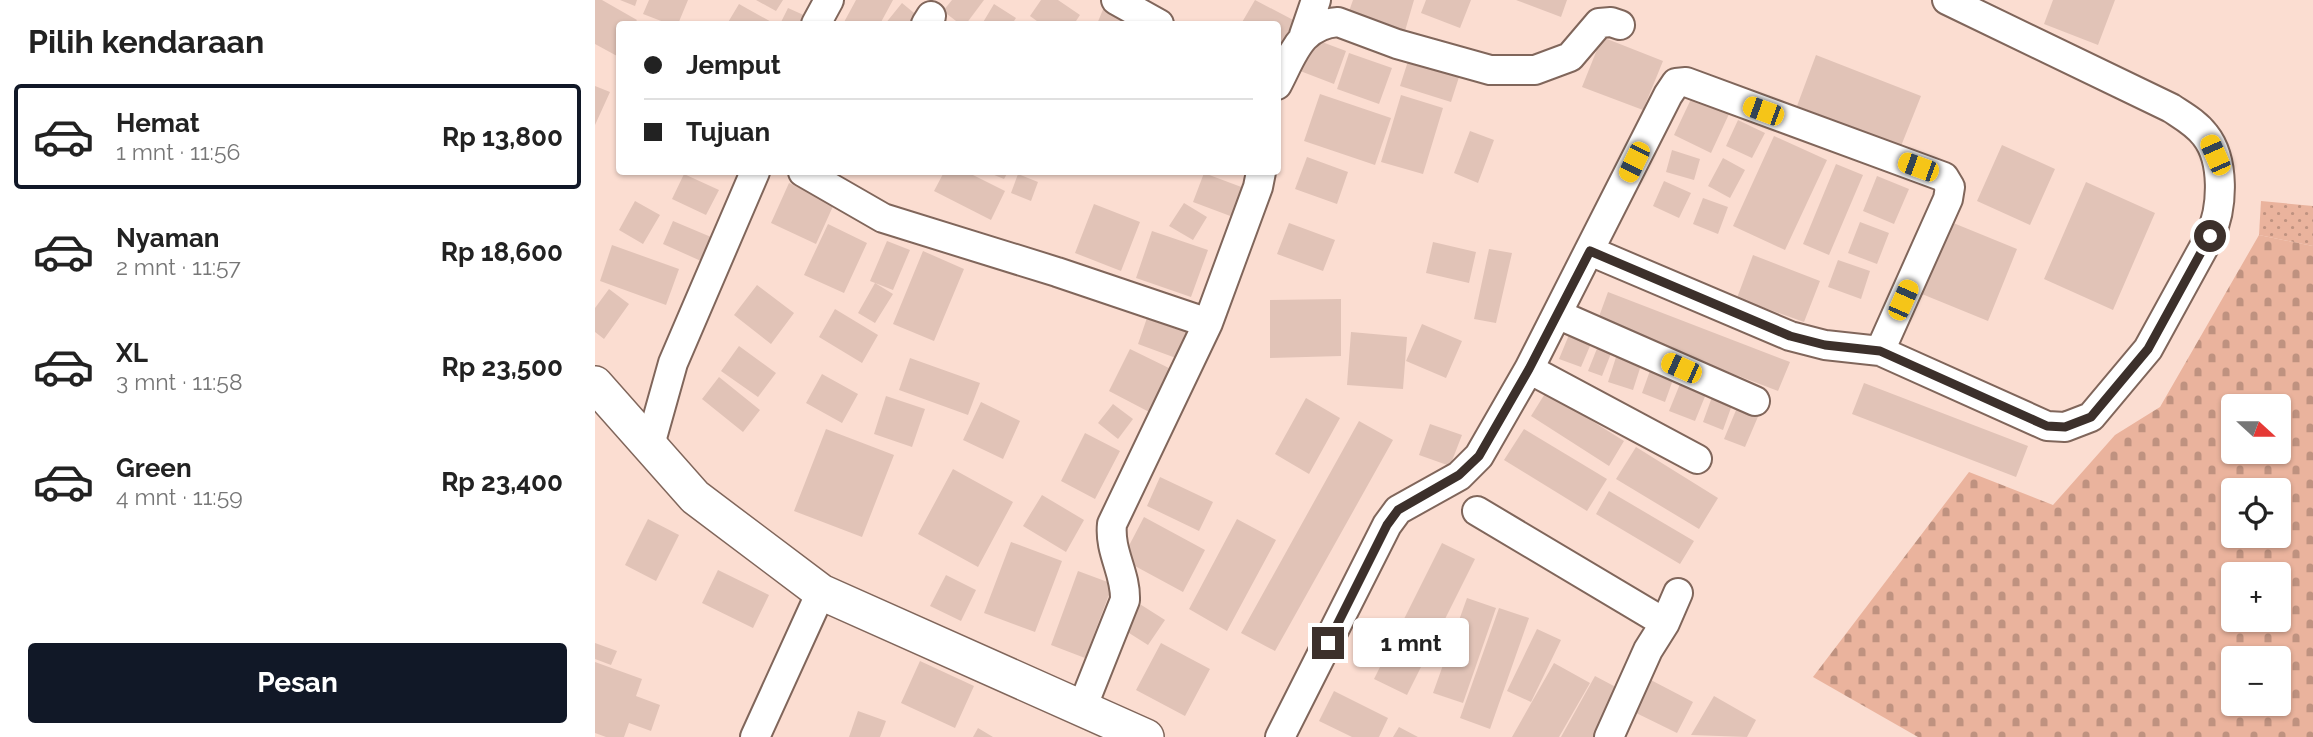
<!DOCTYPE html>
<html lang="id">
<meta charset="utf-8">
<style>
:root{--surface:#fff;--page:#f6f6f6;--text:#222;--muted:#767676;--line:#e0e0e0;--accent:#111827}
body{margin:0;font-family:Raleway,sans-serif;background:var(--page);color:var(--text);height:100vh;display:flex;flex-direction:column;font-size:26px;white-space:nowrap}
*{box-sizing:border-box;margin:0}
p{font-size:23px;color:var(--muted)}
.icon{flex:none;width:38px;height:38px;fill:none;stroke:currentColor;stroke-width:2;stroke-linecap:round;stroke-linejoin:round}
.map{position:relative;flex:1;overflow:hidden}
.sheet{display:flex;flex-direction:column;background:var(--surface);width:595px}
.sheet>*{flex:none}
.banner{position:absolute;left:21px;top:21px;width:665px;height:154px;border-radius:7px;box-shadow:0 2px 5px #0004;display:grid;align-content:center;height:154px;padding:0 28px;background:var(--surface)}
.needle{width:46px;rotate:111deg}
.tools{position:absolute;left:1626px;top:394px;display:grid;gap:14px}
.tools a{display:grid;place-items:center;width:70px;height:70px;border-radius:7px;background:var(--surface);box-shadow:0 2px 5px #0004;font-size:35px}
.end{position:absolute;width:32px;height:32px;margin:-16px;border:9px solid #3c302b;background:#fff;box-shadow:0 0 0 4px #fff}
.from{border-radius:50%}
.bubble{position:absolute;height:49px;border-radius:7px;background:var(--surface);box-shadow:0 2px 5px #0004;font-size:23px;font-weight:700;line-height:49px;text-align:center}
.car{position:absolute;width:21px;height:42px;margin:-21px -10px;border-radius:9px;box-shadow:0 0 5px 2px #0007;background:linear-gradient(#f5c518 24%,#345 0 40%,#f5c518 0 76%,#345 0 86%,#f5c518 0)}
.banner b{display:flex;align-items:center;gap:24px;height:66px;font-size:26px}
.banner b+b{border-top:2px solid var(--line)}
.banner i{width:18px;height:18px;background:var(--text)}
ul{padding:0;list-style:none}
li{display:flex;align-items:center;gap:21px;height:105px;margin:0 14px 10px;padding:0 14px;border:4px solid transparent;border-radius:7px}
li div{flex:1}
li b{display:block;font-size:26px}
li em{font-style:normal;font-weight:700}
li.active{border-color:var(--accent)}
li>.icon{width:63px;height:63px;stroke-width:1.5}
h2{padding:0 28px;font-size:32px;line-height:84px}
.primary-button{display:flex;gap:14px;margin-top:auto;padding:14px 28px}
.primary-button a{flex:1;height:80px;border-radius:7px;background:var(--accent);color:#fff;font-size:28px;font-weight:700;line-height:80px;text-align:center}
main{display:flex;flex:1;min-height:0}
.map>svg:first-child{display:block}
.grass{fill:url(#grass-dots)}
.cemetery{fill:url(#cemetery-stones);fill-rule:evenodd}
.building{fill:#e1c3b7}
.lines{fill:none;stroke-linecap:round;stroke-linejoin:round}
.minor-casing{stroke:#80665b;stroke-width:32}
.tertiary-casing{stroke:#80665b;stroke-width:38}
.minor{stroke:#fff;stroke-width:28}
.tertiary{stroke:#fff;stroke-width:35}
.route{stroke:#3c302b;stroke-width:9}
</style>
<main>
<section class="sheet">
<h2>Pilih kendaraan</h2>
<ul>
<li class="active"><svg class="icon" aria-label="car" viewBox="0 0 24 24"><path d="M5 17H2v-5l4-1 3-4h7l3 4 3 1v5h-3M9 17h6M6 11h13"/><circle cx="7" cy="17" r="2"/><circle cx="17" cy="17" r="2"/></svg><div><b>Hemat</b><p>1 mnt · 11:56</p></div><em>Rp 13,800</em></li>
<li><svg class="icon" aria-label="car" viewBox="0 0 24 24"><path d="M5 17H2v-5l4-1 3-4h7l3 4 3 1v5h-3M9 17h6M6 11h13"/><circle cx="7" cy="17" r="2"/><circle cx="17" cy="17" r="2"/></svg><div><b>Nyaman</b><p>2 mnt · 11:57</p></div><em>Rp 18,600</em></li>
<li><svg class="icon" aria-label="car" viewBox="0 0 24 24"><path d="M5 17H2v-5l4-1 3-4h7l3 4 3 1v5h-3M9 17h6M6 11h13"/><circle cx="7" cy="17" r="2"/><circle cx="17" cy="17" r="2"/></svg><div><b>XL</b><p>3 mnt · 11:58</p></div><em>Rp 23,500</em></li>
<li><svg class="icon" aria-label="car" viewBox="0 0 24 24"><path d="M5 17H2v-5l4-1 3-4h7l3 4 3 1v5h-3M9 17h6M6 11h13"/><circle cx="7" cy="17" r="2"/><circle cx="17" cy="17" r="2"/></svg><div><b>Green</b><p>4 mnt · 11:59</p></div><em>Rp 23,400</em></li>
</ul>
<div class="primary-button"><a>Pesan</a></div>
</section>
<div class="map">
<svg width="1718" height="737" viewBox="0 0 1718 737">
<defs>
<pattern id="grass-dots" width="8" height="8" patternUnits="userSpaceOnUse" patternTransform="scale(1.75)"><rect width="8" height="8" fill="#eab39d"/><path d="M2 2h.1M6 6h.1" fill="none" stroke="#bf9280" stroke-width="1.8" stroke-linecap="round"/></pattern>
<pattern id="cemetery-stones" width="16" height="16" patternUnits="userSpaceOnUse" patternTransform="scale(1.75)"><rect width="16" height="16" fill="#eab39d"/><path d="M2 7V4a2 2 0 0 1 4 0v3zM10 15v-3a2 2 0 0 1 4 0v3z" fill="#bf9280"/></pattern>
</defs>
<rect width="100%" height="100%" fill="#fbddd1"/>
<path class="grass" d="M 1666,201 L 1718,206 L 1718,246 L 1664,235 Z"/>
<path class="cemetery" d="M 1664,235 L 1718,246 L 1718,737 L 1323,737 L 1218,677 L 1374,472 L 1458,505 L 1520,435 L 1565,407 ZM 1638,406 L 1684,406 L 1684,452 L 1638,452 ZM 1638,490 L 1684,490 L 1684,536 L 1638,536 ZM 1638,574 L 1684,574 L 1684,620 L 1638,620 ZM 1638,658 L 1684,658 L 1684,704 L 1638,704 Z"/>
<path class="building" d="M 0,0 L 7,0 L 42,20 L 39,24 L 24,24 L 24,50 L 22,56 L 0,44 Z
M 25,0 L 42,0 L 40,6 Z
M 54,0 L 93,0 L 83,24 L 74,24 L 48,14 Z
M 161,0 L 188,0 L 181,11 Z
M 261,0 L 298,0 L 285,24 L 248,24 Z
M 357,0 L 389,0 L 371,24 L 365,24 L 348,11 Z
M 446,0 L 463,0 L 485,15 L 479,24 L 446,24 L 435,16 Z
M 660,0 L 702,22 L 682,59 L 682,24 L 646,24 Z
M 758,0 L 819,0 L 810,31 L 753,14 Z
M 831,0 L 876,0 L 865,28 L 826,13 Z
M 921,0 L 972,0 L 966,17 Z
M 1458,0 L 1520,0 L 1503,45 L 1449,24 Z
M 307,3 L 330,22 L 328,24 L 290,24 Z
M 144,4 L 180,24 L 132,24 Z
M 399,4 L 421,18 L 417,24 L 387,24 Z
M 509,7 L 538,19 L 536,24 L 502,24 Z
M 193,8 L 213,17 L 210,24 L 186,22 Z
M 711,36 L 751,51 L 739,84 L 700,69 Z
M 1007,37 L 1068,61 L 1048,110 L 987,87 Z
M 754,53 L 797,68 L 784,104 L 742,89 Z
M 1221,55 L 1326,96 L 1306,146 L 1202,106 Z
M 814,58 L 865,74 L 856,102 L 805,86 Z
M 0,86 L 15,92 L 0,125 Z
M 725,94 L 796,118 L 780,165 L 709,141 Z
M 806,95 L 848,108 L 828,174 L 786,162 Z
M 1097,97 L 1134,114 L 1116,153 L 1079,135 Z
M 1143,120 L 1170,133 L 1157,158 L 1131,146 Z
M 875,131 L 899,140 L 883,183 L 859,173 Z
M 1179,136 L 1232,160 L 1190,250 L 1138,226 Z
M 1407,145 L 1460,169 L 1435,225 L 1382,201 Z
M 1077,150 L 1105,159 L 1099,180 L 1071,172 Z
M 712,157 L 753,172 L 742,204 L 700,189 Z
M 1128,158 L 1150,170 L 1135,198 L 1113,186 Z
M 1241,164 L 1268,175 L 1234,255 L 1208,244 Z
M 349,172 L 372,172 L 410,191 L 396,220 L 339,191 Z
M 392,172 L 413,172 L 409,179 Z
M 609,173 L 649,188 L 638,217 L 598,202 Z
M 89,174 L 124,190 L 111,215 L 77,199 Z
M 423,174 L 443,182 L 436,201 L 416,193 Z
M 1282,176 L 1314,189 L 1299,224 L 1268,211 Z
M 1069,181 L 1096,193 L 1084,218 L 1058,206 Z
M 1491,182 L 1560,213 L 1518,310 L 1449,279 Z
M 194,183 L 239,204 L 221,244 L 176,223 Z
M 1108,198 L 1133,207 L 1123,234 L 1098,224 Z
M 40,201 L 65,215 L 48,244 L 24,230 Z
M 589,203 L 612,217 L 598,240 L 574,226 Z
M 499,204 L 545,222 L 526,271 L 480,253 Z
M 1351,220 L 1422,249 L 1393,321 L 1322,292 Z
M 78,221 L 116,237 L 106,261 L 68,244 Z
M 1265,222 L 1294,233 L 1282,264 L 1253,253 Z
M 694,223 L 740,240 L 728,271 L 682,254 Z
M 233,224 L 272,243 L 249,293 L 209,275 Z
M 557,231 L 613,250 L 596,297 L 541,278 Z
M 292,241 L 315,250 L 298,290 L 275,281 Z
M 838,242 L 881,252 L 874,283 L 831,273 Z
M 17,245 L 84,269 L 71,305 L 5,281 Z
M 894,249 L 917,253 L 901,323 L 879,319 Z
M 328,251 L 369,269 L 339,341 L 298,324 Z
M 1158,255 L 1225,281 L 1209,322 L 1142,298 Z
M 1243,260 L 1275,271 L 1266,299 L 1233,287 Z
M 280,283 L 298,294 L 280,323 L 263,313 Z
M 162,285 L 199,313 L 176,344 L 139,315 Z
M 14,289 L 34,304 L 9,339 L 0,332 L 0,308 Z
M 1013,292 L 1195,362 L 1183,391 L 1002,322 Z
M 746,299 L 746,356 L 675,358 L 675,300 Z
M 240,309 L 283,335 L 267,363 L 224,337 Z
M 553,315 L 600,331 L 589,361 L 543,344 Z
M 827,324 L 867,341 L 851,378 L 811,361 Z
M 976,330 L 998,339 L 986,367 L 964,359 Z
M 756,332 L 812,337 L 808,389 L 752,385 Z
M 1005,341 L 1019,346 L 1007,376 L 993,371 Z
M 144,346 L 181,373 L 163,397 L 126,371 Z
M 535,349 L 580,371 L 558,414 L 514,391 Z
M 1023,351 L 1048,359 L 1038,390 L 1013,382 Z
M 315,358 L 385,383 L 373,415 L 304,390 Z
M 1057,365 L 1080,374 L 1070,402 L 1047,393 Z
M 227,374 L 263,394 L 247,423 L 211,403 Z
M 124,377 L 165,410 L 148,432 L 107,399 Z
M 1087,379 L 1113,389 L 1100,421 L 1074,411 Z
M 1269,383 L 1433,446 L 1421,477 L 1257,414 Z
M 951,392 L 1029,441 L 1014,466 L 936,416 Z
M 291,396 L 330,409 L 317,447 L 279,434 Z
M 1117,397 L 1137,405 L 1128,430 L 1108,422 Z
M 711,398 L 745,418 L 714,474 L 680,454 Z
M 386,402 L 425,421 L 408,459 L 368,440 Z
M 1144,403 L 1165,412 L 1150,447 L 1129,439 Z
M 518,404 L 538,419 L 523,439 L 503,423 Z
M 764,421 L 798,440 L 680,651 L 646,633 Z
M 835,424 L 867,435 L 855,466 L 824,455 Z
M 231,429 L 299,455 L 267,537 L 199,511 Z
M 929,429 L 1012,479 L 992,511 L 909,460 Z
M 490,433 L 525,451 L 500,499 L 466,481 Z
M 1041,447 L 1123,498 L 1104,529 L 1021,479 Z
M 358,469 L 418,502 L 383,567 L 323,534 Z
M 565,477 L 618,502 L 604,531 L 552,506 Z
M 1014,491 L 1099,541 L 1085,564 L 1001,514 Z
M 447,495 L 489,520 L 471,552 L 428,526 Z
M 549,517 L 610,550 L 588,592 L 527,559 Z
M 53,519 L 84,535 L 61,581 L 30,565 Z
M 642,519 L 681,540 L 632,631 L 594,609 Z
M 416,542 L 467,561 L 440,632 L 389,613 Z
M 847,543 L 880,559 L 812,695 L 779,679 Z
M 123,570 L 174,595 L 158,628 L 107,603 Z
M 483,571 L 518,584 L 490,658 L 456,645 Z
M 351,575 L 381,590 L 366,621 L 335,606 Z
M 872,598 L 901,608 L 868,703 L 838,693 Z
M 540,601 L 570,620 L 553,645 L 523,626 Z
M 904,608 L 934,618 L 895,729 L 865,718 Z
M 942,629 L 966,640 L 936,702 L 912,691 Z
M 0,643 L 22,651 L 16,665 L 0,659 Z
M 566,643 L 615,669 L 590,716 L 541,690 Z
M 325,661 L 379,686 L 360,728 L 306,703 Z
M 0,662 L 47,679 L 41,696 L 65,705 L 56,731 L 34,723 L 29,737 L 11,737 L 0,733 Z
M 959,663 L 995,683 L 964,737 L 917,737 Z
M 1000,676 L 1032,693 L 1008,737 L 966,737 Z
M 1052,678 L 1098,702 L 1082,733 L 1035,710 Z
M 739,691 L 793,718 L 784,737 L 757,737 L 724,721 Z
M 1119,696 L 1161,720 L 1152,737 L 1096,735 Z
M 263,711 L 291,721 L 285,737 L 254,737 Z
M 804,727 L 823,737 L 798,737 Z
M 383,728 L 398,737 L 378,737 Z"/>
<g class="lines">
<defs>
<path id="minor" d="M 521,0 L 564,24
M 221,24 L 234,0
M 331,24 L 336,16
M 709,35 L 721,0
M 682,85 C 698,55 705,25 743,22 L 802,44 L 895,70 L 940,70 L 975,57 L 1004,23 L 1016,22 L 1025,25
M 208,172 L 288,218 L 462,272 L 613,323
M 995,251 L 1195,336 L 1230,345 L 1285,351 L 1452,426 L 1470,427 L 1496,417 L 1553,349 L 1615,236 C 1628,208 1630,160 1610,135 C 1601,123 1588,116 1576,108 L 1352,0
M 962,314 L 1160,401
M 934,369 L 1102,459
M 55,445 L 78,363 L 160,172
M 882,511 L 1070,623
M 487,708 L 530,600 C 531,573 514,552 517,524 L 613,323 L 663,187 L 666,172
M 160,737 L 226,592
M 685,737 L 792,525 L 803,510 L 864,476 L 884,456 L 934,369 L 1073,95 L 1081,83 L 1091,82 L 1349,177 L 1355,187 L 1353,199 L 1285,351
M 1014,737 L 1053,650 L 1070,623 L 1083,593"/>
<path id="tertiary" d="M 0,384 L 100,497 L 226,592 L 551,737"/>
</defs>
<use href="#minor" class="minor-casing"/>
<use href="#tertiary" class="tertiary-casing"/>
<use href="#minor" class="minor"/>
<use href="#tertiary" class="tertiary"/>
</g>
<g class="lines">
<path class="route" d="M 733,643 L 792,525 L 803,510 L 864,475 L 884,456 L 934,369 L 995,251 L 1195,336 L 1230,345 L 1285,351 L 1452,426 L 1470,427 L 1496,417 L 1553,349 L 1615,236"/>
</g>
</svg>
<div class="tools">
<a><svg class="needle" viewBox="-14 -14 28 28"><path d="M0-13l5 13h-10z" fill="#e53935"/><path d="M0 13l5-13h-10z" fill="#767676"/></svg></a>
<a><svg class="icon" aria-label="locate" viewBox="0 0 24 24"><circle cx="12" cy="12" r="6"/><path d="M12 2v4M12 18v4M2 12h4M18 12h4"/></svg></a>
<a>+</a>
<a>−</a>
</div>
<i class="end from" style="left:1615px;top:236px"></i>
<i class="end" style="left:733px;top:643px"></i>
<div class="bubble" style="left:758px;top:618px;width:116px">1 mnt</div>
<i class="car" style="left:1168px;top:111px;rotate:290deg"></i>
<i class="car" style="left:1620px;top:155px;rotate:336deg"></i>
<i class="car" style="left:1039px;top:162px;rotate:206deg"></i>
<i class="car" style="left:1323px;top:167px;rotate:290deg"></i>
<i class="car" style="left:1308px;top:300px;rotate:24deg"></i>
<i class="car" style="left:1086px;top:368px;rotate:294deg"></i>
<div class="banner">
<b><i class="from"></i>Jemput</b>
<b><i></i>Tujuan</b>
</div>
</div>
</main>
